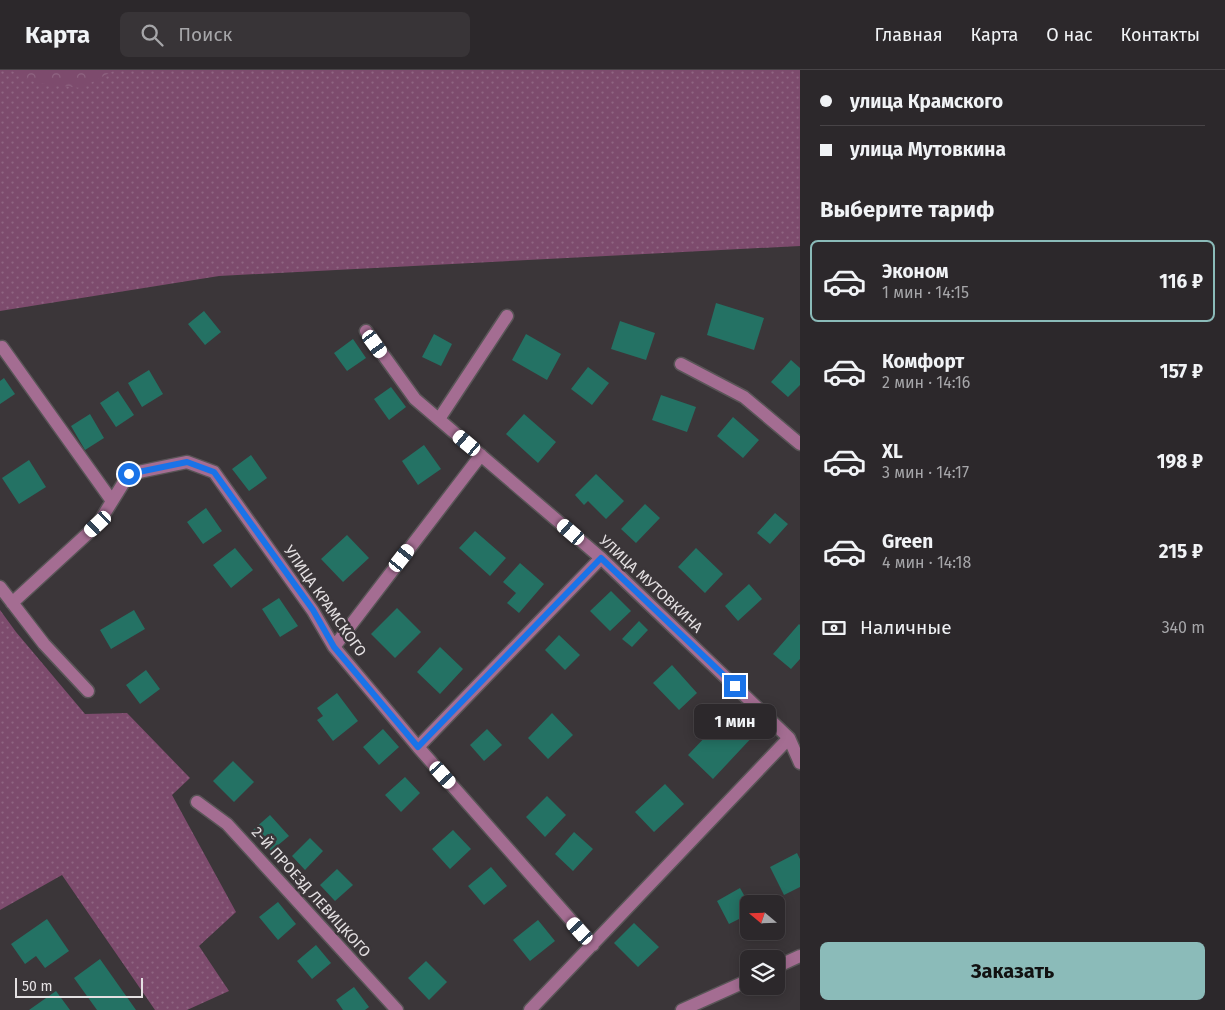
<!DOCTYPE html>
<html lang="ru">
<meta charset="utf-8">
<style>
:root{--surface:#2c282b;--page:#383437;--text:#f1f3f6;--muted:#a6a6a9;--line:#484447;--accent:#8bbbb9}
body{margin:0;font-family:"Fira Sans",sans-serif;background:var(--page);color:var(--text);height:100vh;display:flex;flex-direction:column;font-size:19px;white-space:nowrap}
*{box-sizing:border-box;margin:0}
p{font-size:16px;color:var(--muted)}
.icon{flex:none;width:28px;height:28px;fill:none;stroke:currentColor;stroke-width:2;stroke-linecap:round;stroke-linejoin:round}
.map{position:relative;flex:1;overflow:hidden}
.details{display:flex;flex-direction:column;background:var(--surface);width:425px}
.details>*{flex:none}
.top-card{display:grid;align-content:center;height:110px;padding:0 20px;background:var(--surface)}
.needle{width:32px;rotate:289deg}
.buttons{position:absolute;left:740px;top:825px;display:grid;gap:10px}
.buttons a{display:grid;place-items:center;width:45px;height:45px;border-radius:8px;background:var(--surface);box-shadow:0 2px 12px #0003,0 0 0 1px var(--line);font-size:25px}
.scale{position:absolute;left:15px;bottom:12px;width:128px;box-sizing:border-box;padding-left:5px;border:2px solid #e4e0e2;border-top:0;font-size:14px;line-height:18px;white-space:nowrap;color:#e4e0e2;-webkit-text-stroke:4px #3b3639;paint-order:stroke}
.end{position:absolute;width:22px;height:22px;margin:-11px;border:6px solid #1a73e8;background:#fff;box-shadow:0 0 0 2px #fff}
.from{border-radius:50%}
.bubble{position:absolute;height:35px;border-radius:8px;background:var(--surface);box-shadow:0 2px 12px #0003,0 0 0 1px var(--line);font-size:16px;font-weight:700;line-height:35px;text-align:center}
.car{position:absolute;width:15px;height:30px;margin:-15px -8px;border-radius:6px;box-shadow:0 0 4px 1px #0007;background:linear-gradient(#fff 24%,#345 0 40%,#fff 0 76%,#345 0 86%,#fff 0)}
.top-card b{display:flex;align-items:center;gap:18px;height:48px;font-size:19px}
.top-card b+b{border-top:1px solid var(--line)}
.top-card i{width:12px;height:12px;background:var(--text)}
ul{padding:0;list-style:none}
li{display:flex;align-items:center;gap:15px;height:82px;margin:0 10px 8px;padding:0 10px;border:2px solid transparent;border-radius:8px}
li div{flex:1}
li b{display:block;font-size:19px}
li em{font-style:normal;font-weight:700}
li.active{border-color:var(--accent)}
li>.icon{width:45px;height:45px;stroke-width:1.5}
h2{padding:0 20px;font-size:22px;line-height:60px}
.pay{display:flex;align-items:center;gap:12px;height:55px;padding:0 20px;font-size:19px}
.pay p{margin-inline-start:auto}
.action{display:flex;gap:10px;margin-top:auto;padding:10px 20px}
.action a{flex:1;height:58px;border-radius:8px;background:var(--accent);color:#111;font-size:20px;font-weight:700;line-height:58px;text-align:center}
header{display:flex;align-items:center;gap:30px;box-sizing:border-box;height:70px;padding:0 25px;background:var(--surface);border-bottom:1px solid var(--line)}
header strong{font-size:24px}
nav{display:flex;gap:28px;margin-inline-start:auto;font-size:18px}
.search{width:350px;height:45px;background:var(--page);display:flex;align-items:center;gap:12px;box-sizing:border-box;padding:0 18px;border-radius:8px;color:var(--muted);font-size:19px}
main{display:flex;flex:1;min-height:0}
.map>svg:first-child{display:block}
.grass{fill:url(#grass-dots)}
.forest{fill:url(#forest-crowns)}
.building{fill:#247264}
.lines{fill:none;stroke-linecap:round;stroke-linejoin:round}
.minor-casing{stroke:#595557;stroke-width:15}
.minor{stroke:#a46d92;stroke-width:12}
.route{stroke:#1a73e8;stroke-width:6}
.labels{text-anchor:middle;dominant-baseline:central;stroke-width:5;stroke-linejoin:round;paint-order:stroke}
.street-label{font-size:15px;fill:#e4e0e2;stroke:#3b3639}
</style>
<header>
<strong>Карта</strong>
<div class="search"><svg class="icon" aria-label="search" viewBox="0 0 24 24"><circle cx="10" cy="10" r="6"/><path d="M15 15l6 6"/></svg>Поиск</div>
<nav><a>Главная</a><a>Карта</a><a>О нас</a><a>Контакты</a></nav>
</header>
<main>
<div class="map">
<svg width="800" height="940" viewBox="0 0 800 940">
<defs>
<pattern id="grass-dots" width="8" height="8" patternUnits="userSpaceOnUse" patternTransform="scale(1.25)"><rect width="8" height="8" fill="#7d4b6d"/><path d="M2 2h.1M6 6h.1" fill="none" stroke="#8f6582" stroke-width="1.8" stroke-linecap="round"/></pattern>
<pattern id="forest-crowns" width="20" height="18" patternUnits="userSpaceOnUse" patternTransform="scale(1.25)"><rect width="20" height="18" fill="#7d4b6d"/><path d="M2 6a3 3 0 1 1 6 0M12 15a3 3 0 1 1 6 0" fill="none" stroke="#8f6582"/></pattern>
</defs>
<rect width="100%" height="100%" fill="#3b3639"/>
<path class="grass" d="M 0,0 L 800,0 L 800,176 L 219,206 L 0,241 Z
M 0,540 L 16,562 L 85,644 L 127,643 L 190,708 L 172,725 L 236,842 L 199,876 L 229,921 L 187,940 L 155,940 L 62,805 L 0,840 Z"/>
<path class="forest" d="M 10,0 L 115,0 L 81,18 L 36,13 Z"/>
<path class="building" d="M 716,233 L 764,248 L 754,280 L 707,265 Z
M 204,241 L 221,262 L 205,275 L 188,254 Z
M 620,251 L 655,263 L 646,290 L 611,279 Z
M 434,264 L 452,274 L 441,296 L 422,287 Z
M 526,264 L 561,284 L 547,310 L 512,290 Z
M 353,269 L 366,288 L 347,301 L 334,283 Z
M 791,290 L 800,298 L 800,315 L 788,327 L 771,312 Z
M 588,297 L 609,313 L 592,335 L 571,319 Z
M 149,300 L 163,324 L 142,337 L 128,313 Z
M 4,308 L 15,324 L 0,334 L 0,311 Z
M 391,317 L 406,337 L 389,350 L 374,329 Z
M 118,321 L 134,345 L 116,357 L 100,333 Z
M 661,325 L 696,337 L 687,362 L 652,350 Z
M 90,344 L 104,368 L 85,380 L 71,356 Z
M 524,344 L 556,372 L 538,393 L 506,364 Z
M 733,347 L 759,370 L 743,388 L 717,366 Z
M 424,375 L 441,399 L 418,415 L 402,391 Z
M 251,385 L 267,408 L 249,421 L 232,399 Z
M 29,390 L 46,417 L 19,434 L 2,408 Z
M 596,404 L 624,431 L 606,449 L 588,431 L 584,435 L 575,425 Z
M 645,434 L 660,448 L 636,473 L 621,459 Z
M 206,438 L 222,461 L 203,474 L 187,452 Z
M 775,443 L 788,454 L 770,474 L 757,463 Z
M 475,461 L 506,488 L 490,506 L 459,478 Z
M 347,465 L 369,488 L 343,512 L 321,489 Z
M 235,478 L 253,500 L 231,518 L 213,495 Z
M 696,478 L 723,504 L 705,523 L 678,497 Z
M 520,493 L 544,514 L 519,543 L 507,533 L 516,523 L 503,512 Z
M 749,514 L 762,529 L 738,551 L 725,536 Z
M 611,521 L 631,541 L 610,561 L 590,541 Z
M 279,528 L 298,556 L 280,567 L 262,539 Z
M 397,538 L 421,562 L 395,588 L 371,564 Z
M 134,540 L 145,559 L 111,579 L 100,560 Z
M 639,551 L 648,560 L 632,577 L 622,569 Z
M 799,554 L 800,555 L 800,589 L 791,599 L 773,584 Z
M 559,565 L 580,585 L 565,600 L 545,580 Z
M 440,577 L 463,599 L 440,624 L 417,602 Z
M 672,595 L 697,623 L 679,640 L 653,613 Z
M 146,600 L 160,619 L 140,634 L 126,615 Z
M 337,623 L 358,651 L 333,671 L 317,650 L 323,646 L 317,638 Z
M 731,640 L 756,663 L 713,709 L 688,685 Z
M 552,643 L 573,665 L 548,689 L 528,668 Z
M 383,659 L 399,677 L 379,695 L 363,677 Z
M 487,659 L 502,675 L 484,691 L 470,675 Z
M 233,691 L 254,712 L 234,732 L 213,711 Z
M 405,707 L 420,723 L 401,742 L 385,725 Z
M 665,714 L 684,734 L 654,762 L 635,742 Z
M 547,726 L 566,745 L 545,767 L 526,747 Z
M 270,745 L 289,766 L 271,781 L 253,760 Z
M 453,760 L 471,779 L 450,799 L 432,779 Z
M 574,762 L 593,779 L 573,801 L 555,784 Z
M 310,768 L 323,781 L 305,800 L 292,786 Z
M 797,783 L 800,789 L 800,817 L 784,825 L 770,797 Z
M 491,797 L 507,816 L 484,835 L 468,816 Z
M 337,799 L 353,815 L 335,831 L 320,815 Z
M 740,818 L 749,834 L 749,844 L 729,854 L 717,831 Z
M 278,832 L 296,854 L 278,870 L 259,847 Z
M 47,849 L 69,881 L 45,898 L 36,886 L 25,894 L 11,874 Z
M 538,850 L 555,871 L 530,891 L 513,870 Z
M 634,853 L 659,877 L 638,897 L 614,873 Z
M 316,875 L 331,893 L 312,909 L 297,891 Z
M 100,889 L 136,940 L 97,940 L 74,908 Z
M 426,891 L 447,912 L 429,930 L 408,908 Z
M 354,917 L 369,937 L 365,940 L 343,940 L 336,930 Z
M 56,921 L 70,940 L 29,940 Z"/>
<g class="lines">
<defs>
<path id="minor" d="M 366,261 L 415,329 L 601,488 L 789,668 L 800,693
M 2,277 L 112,431
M 681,294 L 744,327 L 800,374
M 439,349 L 507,246
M 0,517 L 44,574 L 88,621
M 12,533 L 98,454 L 129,404 L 187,392 L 214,402 L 313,541 L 334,577 L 418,677 L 593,875
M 334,577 L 481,385
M 418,677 L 601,488
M 197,732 L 227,754 L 397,940
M 776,897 L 800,886
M 530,940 L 789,668
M 682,940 L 749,910"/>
</defs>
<use href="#minor" class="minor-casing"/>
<use href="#minor" class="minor"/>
</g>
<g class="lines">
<path class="route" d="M 129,404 L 187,392 L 214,402 L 313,540 L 334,577 L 418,677 L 601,488 L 735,616"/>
</g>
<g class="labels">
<g class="street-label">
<text transform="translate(651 514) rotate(43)">УЛИЦА МУТОВКИНА</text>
<text transform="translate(325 531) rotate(55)">УЛИЦА КРАМСКОГО</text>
<text transform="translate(311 822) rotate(48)">2-Й ПРОЕЗД ЛЕВИЦКОГО</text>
</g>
</g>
</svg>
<div class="buttons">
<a><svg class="needle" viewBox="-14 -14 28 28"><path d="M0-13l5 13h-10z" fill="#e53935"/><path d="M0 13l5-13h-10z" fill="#a6a6a9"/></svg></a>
<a><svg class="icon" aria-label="layers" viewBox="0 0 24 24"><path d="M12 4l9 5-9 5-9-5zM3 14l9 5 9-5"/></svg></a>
</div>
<div class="scale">50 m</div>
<i class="end from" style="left:129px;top:404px"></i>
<i class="end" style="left:735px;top:616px"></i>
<div class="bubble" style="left:694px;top:634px;width:82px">1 мин</div>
<i class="car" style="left:375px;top:274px;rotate:144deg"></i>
<i class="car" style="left:467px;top:373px;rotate:310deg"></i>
<i class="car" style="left:98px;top:454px;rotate:227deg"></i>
<i class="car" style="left:571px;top:462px;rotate:311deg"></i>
<i class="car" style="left:402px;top:488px;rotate:38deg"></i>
<i class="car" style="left:443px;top:705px;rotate:138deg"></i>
<i class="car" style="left:580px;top:861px;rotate:318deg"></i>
</div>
<section class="details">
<div class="top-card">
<b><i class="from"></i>улица Крамского</b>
<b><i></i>улица Мутовкина</b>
</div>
<h2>Выберите тариф</h2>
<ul>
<li class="active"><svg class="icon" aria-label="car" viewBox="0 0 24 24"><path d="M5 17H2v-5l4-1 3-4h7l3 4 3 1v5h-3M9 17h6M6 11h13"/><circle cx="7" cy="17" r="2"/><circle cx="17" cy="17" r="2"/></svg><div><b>Эконом</b><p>1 мин · 14:15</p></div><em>116 ₽</em></li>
<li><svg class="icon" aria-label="car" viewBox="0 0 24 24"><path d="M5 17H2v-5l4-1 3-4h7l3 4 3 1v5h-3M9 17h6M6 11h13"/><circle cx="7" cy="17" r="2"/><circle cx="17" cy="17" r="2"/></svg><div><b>Комфорт</b><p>2 мин · 14:16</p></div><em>157 ₽</em></li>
<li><svg class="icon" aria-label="car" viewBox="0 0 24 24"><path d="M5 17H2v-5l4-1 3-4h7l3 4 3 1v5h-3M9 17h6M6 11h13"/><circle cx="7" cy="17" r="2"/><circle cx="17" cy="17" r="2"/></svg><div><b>XL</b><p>3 мин · 14:17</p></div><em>198 ₽</em></li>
<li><svg class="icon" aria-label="car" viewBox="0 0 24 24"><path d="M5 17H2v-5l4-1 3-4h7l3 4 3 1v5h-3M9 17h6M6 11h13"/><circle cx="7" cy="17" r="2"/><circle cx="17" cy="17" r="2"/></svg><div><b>Green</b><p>4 мин · 14:18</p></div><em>215 ₽</em></li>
</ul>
<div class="pay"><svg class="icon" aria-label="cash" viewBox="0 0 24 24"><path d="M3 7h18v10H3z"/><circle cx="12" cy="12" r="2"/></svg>Наличные<p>340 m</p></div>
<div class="action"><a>Заказать</a></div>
</section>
</main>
